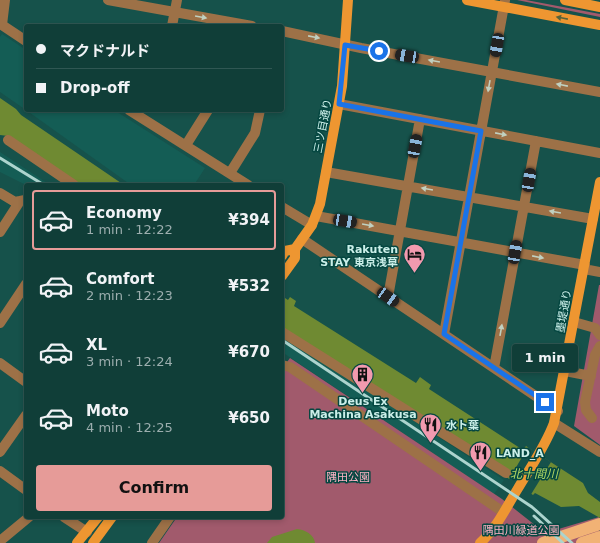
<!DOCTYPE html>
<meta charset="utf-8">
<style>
:root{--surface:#103e38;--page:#1e4943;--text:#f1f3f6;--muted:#9caeae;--line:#305753;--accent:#e69b98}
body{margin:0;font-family:"DejaVu Sans","Noto Sans JP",sans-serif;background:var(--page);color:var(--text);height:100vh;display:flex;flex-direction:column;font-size:15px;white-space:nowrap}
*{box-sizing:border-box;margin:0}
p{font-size:13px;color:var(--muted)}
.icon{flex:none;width:22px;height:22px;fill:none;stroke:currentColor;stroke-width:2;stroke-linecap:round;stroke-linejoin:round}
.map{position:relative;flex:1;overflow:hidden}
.panel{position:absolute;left:24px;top:183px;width:260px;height:336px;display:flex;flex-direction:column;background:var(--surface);border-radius:4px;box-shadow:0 2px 6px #0003,0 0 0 1px var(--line)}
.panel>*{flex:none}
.guide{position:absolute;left:24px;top:24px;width:260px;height:88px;border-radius:4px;box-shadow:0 2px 6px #0003,0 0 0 1px var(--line);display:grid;align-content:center;height:88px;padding:0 12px;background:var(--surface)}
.end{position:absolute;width:18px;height:18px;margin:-9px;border:5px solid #1a73e8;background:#fff;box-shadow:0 0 0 2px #fff}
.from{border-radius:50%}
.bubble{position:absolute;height:28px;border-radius:4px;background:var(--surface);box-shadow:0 2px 6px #0003,0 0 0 1px var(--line);font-size:13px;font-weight:700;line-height:28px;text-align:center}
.car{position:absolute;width:12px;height:24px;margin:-12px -6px;border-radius:5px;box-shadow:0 0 3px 1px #0007;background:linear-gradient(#222 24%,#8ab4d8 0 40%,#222 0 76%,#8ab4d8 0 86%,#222 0)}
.guide b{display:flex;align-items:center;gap:14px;height:38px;font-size:15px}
.guide b+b{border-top:1px solid var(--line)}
.guide i{width:10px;height:10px;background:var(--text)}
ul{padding:7px 0 0;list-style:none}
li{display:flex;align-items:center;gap:12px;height:60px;margin:0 8px 6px;padding:0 4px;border:2px solid transparent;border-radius:4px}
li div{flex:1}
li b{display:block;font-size:15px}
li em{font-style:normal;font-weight:700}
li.selected{border-color:var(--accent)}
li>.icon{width:36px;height:36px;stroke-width:1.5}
.cta{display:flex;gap:8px;margin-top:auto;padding:8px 12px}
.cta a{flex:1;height:46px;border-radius:4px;background:var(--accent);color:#111;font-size:16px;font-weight:700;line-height:46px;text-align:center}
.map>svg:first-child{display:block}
.built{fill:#145d55}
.green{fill:#a15a6c}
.water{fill:#6f8a32}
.pier{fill:#16524b}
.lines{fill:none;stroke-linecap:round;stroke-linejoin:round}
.minor{stroke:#9d7147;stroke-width:10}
.major{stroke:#ee9631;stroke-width:10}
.highway{stroke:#f1b275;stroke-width:12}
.rail{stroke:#acd4ce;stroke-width:3}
.oneway{fill:#c0d0c0}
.oneway2{fill:#57633b}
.route{stroke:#1a73e8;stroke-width:5}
.labels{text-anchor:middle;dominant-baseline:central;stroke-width:3;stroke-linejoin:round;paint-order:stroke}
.street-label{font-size:11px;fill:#cbefe9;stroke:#054741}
.poi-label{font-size:11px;font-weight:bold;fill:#cbefe9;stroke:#054741;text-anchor:start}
.park-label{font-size:11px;fill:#fcb2c3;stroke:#054741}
.water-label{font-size:12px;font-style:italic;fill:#b1d663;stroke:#054741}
</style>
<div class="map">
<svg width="600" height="543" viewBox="0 0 600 543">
<rect width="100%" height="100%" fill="#16524b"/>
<path class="built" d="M 2,34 L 26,50 L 26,110 L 0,92 L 0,37 Z
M 26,110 L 114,110 L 205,168 L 194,185 L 131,185 Z
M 0,152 L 50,185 L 26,185 L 0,172 Z
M 282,335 L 504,480 L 494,494 L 282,352 Z"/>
<path class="green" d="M 517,0 L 526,0 L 600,14 L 600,17 Z
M 599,285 L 600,285 L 600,445 L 574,426 Z
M 290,358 L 502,499 L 545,533 L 599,517 L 600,543 L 159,543 L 177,517 L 282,517 L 282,369 Z"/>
<path class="water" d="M 0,98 L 16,109 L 21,115 L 124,185 L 79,185 L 8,136 L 0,135 Z
M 282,296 L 288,300 L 290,297 L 296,301 L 294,306 L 416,383 L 420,377 L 431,385 L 429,389 L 523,450 L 526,446 L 583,483 L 588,493 L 600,502 L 600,518 L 579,506 L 561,507 L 535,493 L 533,495 L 282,327 Z
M 297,529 C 305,530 314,534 315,543 L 267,543 L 272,537 Z"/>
<path class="pier" d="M 528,447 L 551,462 L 530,496 L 508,481 Z"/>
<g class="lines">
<path class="minor" d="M 5,0 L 2,25 L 26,41
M 108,0 L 252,26
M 172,26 L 177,0
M 282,31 L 361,48 L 600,92
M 339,104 L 600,153
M 129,110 L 248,185
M 8,140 L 74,185
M 186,145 L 208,110
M 326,172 L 593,219
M 230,173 L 255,133 L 260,110
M 0,193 L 15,202 L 25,200
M 282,207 L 312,225
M 316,216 L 585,265
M 0,232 L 20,201
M 302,239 L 558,411
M 584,269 L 600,272
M 388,297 L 420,119
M 574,322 L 595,328 L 600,335
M 0,323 L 26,284
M 282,332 L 506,473
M 444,334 L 505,0
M 0,363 L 26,382
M 282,365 L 290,367 L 503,512
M 494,368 L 536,141
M 565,371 L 591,376
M 592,418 L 586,410 L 585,402 L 595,355 L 600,346
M 554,423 L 600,452
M 0,452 L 26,415
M 0,471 L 26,490
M 64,517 L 87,532
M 0,541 L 29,517
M 152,543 L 170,517"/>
<path class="major" d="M 467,0 L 600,25
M 565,0 L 600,7
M 282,256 L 285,251 L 295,249
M 282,276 L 295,258 L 295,249 L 312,225 L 320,204 L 342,86 L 348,0
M 77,543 L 98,517
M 93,543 L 112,517
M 480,543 C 496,529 506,508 517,490 C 530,468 545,447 554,423 L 600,182"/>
<path class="highway" d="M 543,543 L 600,524
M 582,543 L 600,537"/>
<path class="rail" d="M 0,158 L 44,185
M 282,340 L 532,507 L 572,543
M 534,516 L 563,543"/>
</g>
<defs><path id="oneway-solid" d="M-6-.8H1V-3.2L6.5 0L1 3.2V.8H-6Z"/></defs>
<g class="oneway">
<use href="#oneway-solid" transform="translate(201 17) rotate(10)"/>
<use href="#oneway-solid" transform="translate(314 37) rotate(11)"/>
<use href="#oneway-solid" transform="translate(434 61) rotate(-170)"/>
<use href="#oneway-solid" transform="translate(562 85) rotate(-169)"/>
<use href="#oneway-solid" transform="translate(489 86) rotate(100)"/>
<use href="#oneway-solid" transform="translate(501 134) rotate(11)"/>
<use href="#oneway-solid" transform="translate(427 189) rotate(-170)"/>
<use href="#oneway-solid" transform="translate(555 212) rotate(-170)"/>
<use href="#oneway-solid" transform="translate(368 225) rotate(10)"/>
<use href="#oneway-solid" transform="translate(538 257) rotate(11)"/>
<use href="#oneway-solid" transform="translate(501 330) rotate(-80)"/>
</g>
<use class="oneway2" href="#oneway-solid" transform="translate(562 18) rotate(-169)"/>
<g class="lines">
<path class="route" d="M 379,51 L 345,45 L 339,104 L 481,131 L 444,334 L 545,402"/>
</g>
<defs>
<symbol id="hotel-pin" viewBox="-11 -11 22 30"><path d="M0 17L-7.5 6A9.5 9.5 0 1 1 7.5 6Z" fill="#f29aaf" stroke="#054741"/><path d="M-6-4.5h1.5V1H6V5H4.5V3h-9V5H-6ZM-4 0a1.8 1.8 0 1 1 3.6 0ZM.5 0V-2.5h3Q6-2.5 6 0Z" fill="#111"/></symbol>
<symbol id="building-pin" viewBox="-11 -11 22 30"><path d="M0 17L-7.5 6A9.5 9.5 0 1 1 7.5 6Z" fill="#f29aaf" stroke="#054741"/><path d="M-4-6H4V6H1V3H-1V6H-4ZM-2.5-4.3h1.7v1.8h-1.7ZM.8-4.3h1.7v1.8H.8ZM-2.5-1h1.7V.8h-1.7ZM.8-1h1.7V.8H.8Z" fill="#111"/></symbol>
<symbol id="restaurant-pin" viewBox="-11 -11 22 30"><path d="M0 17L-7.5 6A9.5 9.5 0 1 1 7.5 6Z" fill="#f29aaf" stroke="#054741"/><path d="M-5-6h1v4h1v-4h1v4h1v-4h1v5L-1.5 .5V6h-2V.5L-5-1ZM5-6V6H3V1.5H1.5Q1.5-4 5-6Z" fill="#111"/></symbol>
</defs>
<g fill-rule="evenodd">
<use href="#hotel-pin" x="402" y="242" width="25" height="34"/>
<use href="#building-pin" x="350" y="362" width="25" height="34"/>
<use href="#restaurant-pin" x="418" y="412" width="25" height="34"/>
<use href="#restaurant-pin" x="468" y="440" width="25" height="34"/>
</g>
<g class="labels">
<g class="street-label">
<text transform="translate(323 126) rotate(-79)">三ツ目通り</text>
<text transform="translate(564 311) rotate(-80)">墨堤通り</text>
</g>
<g class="poi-label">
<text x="398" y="249" text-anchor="end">Rakuten<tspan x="398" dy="13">STAY 東京浅草</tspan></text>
<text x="363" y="401" text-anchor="middle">Deus Ex<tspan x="363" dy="13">Machina Asakusa</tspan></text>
<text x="446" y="425">水ト葉</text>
<text x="496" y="453">LAND_A</text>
</g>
<g class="park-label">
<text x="348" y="477">隅田公園</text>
<text x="521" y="530">隅田川緑道公園</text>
</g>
<g class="water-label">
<text x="534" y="474">北十間川</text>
</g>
</g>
</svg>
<i class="end from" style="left:379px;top:51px"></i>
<i class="end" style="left:545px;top:402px"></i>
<div class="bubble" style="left:512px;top:344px;width:66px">1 min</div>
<i class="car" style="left:497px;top:45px;rotate:190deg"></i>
<i class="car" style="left:407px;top:56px;rotate:280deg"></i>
<i class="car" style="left:415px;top:146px;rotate:11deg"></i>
<i class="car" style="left:529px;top:180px;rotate:10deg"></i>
<i class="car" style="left:345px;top:221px;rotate:100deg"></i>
<i class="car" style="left:515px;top:252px;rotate:10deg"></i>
<i class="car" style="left:388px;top:297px;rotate:124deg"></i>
<div class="guide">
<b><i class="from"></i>マクドナルド</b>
<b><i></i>Drop-off</b>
</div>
<section class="panel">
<ul>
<li class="selected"><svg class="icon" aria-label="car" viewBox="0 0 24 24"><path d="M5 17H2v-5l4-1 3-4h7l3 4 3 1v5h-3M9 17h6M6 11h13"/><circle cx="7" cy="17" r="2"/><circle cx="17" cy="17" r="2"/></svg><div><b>Economy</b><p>1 min · 12:22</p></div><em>¥394</em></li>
<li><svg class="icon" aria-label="car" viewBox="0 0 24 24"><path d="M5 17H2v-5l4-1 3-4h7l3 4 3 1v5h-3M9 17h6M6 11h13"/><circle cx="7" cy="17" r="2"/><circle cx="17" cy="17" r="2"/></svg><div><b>Comfort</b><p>2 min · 12:23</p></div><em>¥532</em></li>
<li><svg class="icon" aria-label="car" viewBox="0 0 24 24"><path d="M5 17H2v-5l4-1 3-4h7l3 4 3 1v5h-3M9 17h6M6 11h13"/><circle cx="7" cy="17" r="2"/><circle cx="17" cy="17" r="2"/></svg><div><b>XL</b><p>3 min · 12:24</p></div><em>¥670</em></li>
<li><svg class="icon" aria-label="car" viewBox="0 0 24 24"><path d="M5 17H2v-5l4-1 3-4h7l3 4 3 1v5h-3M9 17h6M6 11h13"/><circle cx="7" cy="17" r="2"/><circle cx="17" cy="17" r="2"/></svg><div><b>Moto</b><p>4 min · 12:25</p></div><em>¥650</em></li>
</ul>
<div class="cta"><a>Confirm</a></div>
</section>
</div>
